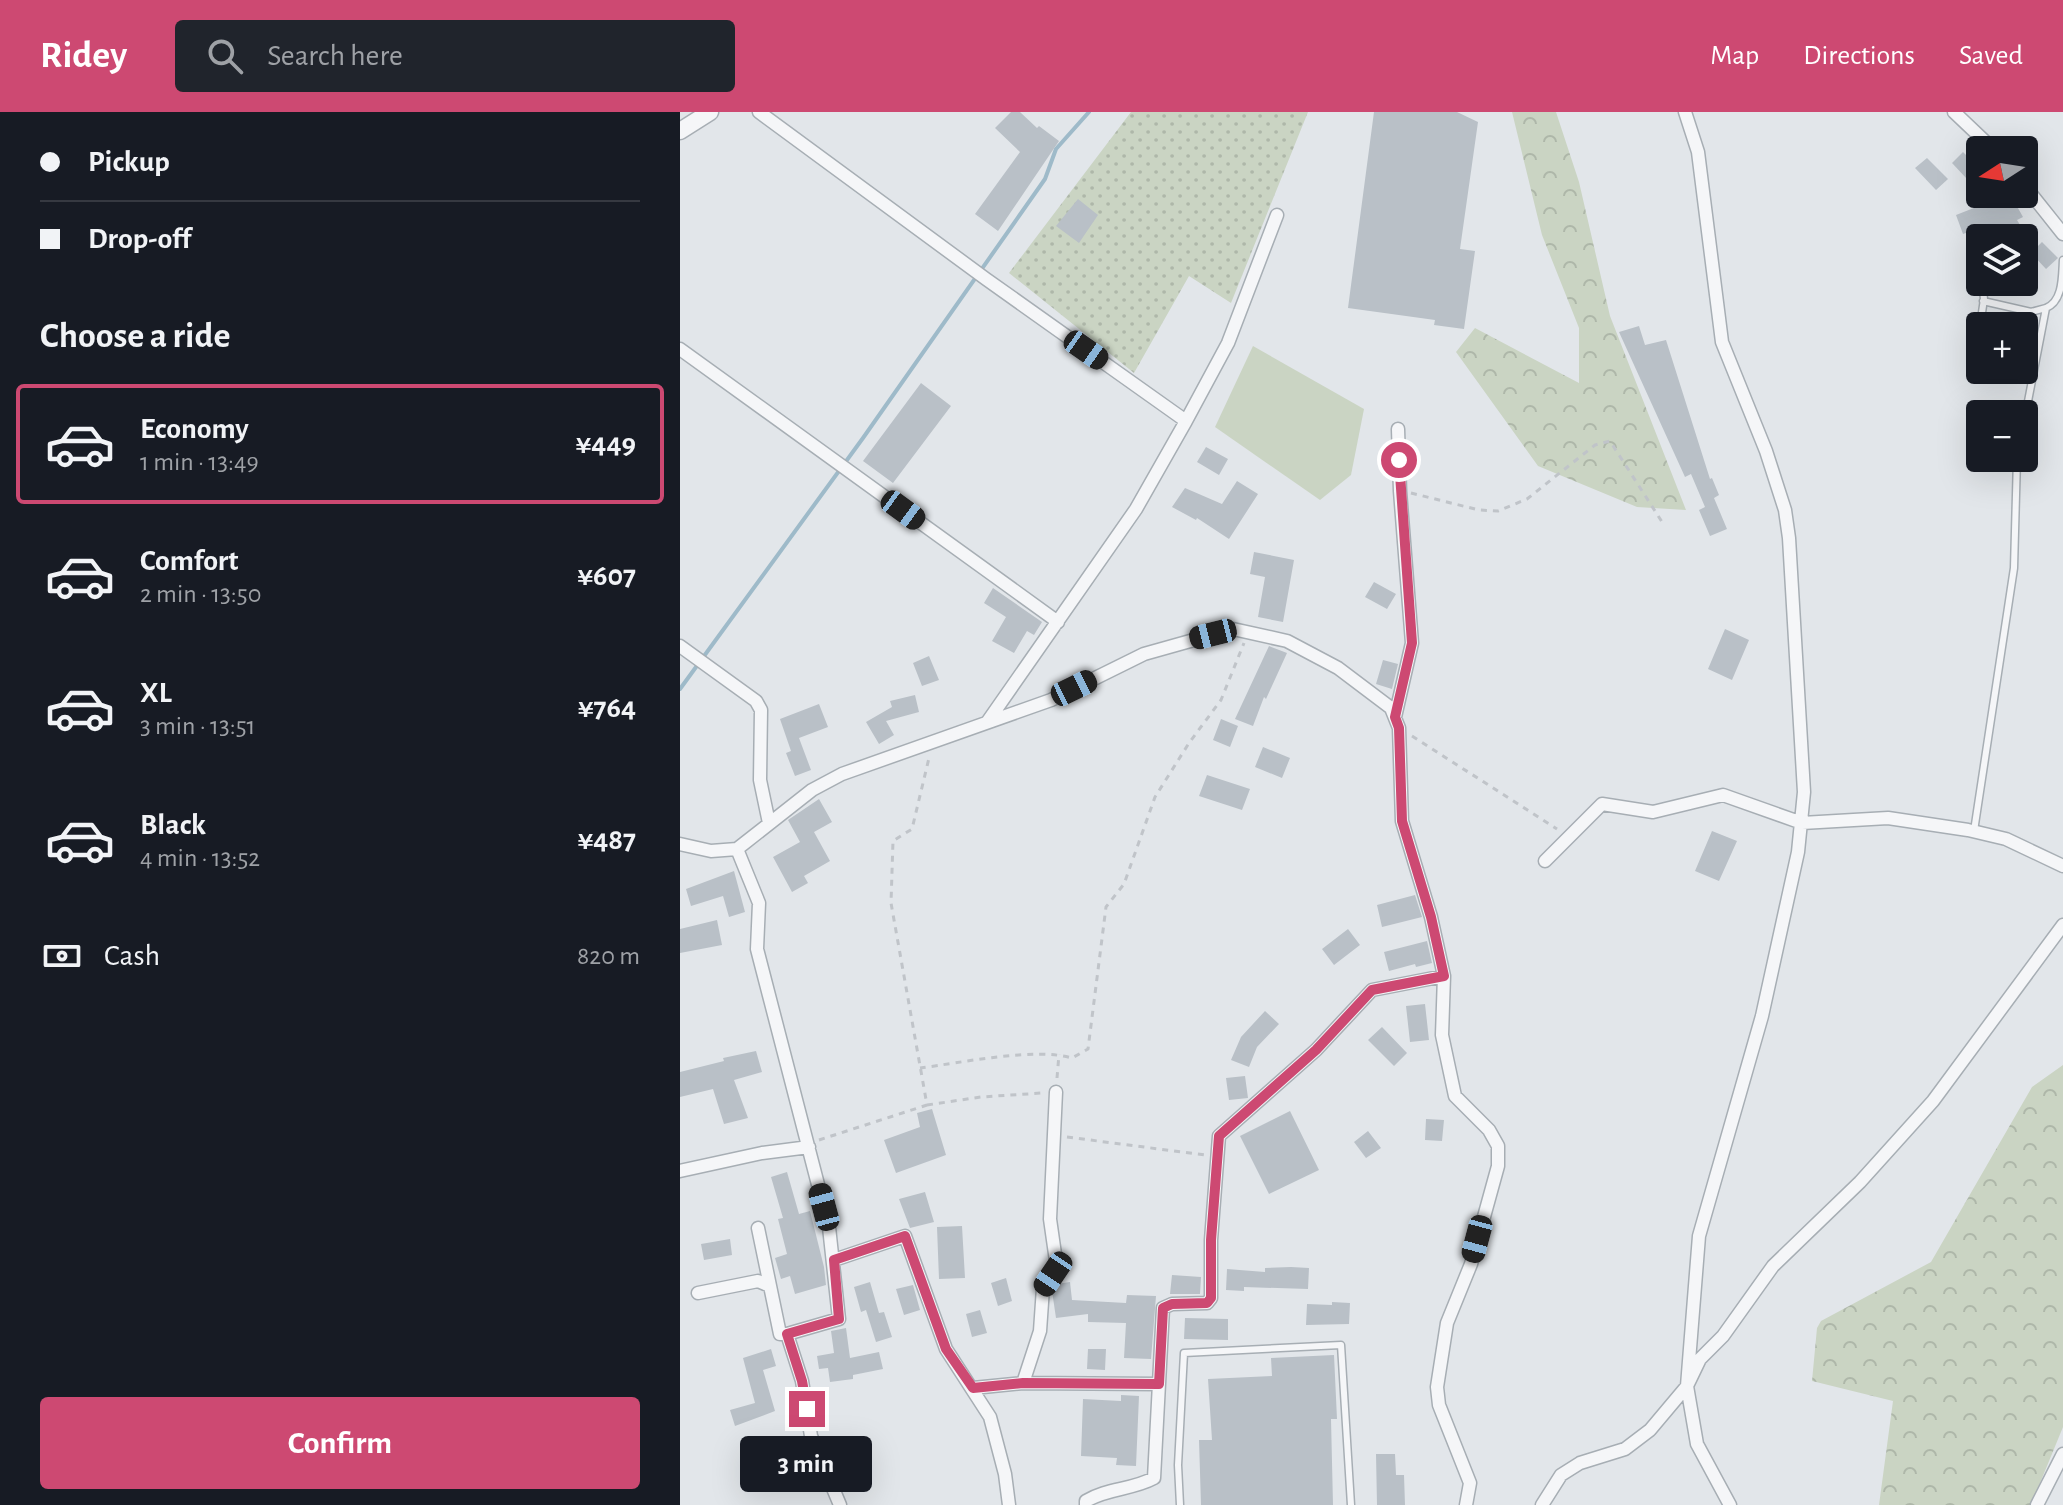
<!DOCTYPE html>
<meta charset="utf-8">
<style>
:root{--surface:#171b24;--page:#20242c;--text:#f1f3f6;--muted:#9ea1a6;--line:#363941;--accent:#cd4972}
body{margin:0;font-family:"Alegreya Sans",sans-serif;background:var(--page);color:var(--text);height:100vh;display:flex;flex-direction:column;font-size:30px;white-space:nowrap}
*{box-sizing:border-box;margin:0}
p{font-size:26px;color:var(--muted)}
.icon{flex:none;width:44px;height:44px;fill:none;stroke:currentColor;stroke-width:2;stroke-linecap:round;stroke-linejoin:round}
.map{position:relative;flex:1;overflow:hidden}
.details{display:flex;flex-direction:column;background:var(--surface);width:680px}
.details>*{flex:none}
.hud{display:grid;align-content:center;height:176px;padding:0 40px;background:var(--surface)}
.needle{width:52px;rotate:258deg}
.tools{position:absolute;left:1286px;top:24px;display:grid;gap:16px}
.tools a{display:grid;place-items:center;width:72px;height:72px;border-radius:8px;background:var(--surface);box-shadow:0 8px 32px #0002;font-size:40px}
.end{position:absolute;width:36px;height:36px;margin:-18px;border:10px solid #cd4972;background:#fff;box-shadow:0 0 0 4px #fff}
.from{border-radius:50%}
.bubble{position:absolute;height:56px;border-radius:8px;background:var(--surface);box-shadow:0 8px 32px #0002;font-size:26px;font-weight:600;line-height:56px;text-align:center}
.car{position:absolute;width:24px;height:48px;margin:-24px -12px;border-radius:10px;box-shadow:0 0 6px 2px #0007;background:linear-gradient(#222 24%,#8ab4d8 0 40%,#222 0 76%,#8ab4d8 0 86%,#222 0)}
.hud b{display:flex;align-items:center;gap:28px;height:76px;font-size:30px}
.hud b+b{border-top:2px solid var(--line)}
.hud i{width:20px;height:20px;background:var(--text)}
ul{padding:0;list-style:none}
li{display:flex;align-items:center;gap:24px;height:120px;margin:0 16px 12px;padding:0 24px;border:4px solid transparent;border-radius:8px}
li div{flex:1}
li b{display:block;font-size:30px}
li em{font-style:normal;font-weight:600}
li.selected{border-color:var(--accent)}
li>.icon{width:72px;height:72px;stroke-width:1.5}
h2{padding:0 40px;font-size:36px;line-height:96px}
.pay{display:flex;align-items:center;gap:20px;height:88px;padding:0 40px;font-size:30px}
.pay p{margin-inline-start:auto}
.cta{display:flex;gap:16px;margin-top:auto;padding:16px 40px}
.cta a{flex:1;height:92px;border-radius:8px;background:var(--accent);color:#fff;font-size:32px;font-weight:600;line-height:92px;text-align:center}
header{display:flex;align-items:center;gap:48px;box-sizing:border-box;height:112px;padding:0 40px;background:var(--accent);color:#fff}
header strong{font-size:38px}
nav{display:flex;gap:44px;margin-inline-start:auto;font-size:28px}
.search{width:560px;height:72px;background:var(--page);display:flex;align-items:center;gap:20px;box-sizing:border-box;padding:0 28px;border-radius:8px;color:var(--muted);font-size:30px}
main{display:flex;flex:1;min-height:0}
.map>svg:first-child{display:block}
.grass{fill:url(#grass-dots)}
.forest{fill:url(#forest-crowns)}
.pitch{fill:#cad4c3}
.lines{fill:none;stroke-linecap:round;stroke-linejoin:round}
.stream{stroke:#9ebac9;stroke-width:4}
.building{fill:#b9c0c7}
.service-casing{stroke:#a7aeb4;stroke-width:9}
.minor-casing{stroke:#a7aeb4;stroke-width:15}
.tertiary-casing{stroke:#a7aeb4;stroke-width:19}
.path{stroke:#c0c4c9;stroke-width:3;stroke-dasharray:6 6;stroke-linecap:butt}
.service{stroke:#f5f6f8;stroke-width:6}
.minor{stroke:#f5f6f8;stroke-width:12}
.tertiary{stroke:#f5f6f8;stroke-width:16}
.route{stroke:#cd4972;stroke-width:10}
</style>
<header>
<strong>Ridey</strong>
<div class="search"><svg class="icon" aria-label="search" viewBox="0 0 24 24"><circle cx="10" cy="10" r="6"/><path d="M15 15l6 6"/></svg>Search here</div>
<nav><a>Map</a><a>Directions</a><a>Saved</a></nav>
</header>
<main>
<section class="details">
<div class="hud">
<b><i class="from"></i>Pickup</b>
<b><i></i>Drop-off</b>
</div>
<h2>Choose a ride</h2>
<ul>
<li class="selected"><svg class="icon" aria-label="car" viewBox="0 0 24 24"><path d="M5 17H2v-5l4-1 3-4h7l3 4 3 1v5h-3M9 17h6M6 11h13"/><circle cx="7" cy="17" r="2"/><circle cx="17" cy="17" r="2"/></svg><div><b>Economy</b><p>1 min · 13:49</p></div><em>¥449</em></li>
<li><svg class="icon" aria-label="car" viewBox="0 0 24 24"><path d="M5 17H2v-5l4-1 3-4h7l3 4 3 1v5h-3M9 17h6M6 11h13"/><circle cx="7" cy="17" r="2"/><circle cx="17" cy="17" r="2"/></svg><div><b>Comfort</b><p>2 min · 13:50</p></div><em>¥607</em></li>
<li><svg class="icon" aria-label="car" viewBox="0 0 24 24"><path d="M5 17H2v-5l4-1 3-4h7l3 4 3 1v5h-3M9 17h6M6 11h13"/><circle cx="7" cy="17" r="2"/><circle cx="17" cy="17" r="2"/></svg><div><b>XL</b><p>3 min · 13:51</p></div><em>¥764</em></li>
<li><svg class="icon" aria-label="car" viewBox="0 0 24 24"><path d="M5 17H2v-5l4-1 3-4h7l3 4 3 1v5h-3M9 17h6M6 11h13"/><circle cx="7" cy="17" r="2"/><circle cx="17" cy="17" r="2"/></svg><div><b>Black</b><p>4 min · 13:52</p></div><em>¥487</em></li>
</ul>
<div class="pay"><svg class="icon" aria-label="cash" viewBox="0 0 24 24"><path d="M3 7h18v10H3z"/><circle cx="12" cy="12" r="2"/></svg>Cash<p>820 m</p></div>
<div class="cta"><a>Confirm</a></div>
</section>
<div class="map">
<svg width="1383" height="1393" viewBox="0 0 1383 1393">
<defs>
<pattern id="grass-dots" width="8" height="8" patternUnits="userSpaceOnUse" patternTransform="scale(2)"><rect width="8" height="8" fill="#cad4c3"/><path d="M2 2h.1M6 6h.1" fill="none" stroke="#aeb7a9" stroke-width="1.8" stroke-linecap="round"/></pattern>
<pattern id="forest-crowns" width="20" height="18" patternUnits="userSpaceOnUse" patternTransform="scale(2)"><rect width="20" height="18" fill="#cad4c3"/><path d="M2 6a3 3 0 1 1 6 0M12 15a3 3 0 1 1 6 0" fill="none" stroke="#aeb7a9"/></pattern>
</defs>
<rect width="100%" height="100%" fill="#e2e6ea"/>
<path class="grass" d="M 451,0 L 628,0 L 551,191 L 509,164 L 454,261 L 329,161 Z"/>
<path class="forest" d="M 832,0 L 876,0 L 899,70 L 930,204 L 1006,398 L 957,395 L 858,354 L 776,240 L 795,216 L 899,271 L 899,216 L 862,123 Z
M 1383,953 L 1383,1315 L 1351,1393 L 1199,1393 L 1213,1289 L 1132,1269 L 1137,1216 L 1141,1209 L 1251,1150 L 1352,975 Z"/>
<path class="pitch" d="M 573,234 L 684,297 L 671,363 L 640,388 L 535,315 Z"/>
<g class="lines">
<path class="stream" d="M 0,577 L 183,326 L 365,67 L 376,37 L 409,0"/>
</g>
<path class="building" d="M 331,0 L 340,0 L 357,16 L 359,14 L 379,29 L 318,119 L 295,102 L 340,40 L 315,16 Z
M 694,0 L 777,0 L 798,10 L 780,137 L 795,139 L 784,217 L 754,213 L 755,208 L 668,196 Z
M 1283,40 L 1299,56 L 1287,67 L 1272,51 Z
M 1247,46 L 1268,67 L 1256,78 L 1235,56 Z
M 1315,82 L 1330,82 L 1343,105 L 1337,108 L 1348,126 L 1292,126 L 1289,120 L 1283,122 L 1276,103 L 1304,92 L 1302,90 Z
M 398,87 L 418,103 L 399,131 L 376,114 Z
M 1362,130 L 1378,146 L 1366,157 L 1351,141 Z
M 959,214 L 965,233 L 986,228 L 1030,367 L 1032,366 L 1039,383 L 1034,386 L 1047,417 L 1030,424 L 1019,398 L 1025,395 L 1011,362 L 1005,365 L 939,220 Z
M 241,271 L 271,294 L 213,371 L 183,349 Z
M 526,335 L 548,347 L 539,363 L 517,350 Z
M 557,369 L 578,382 L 549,427 L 517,406 L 516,408 L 492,395 L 505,376 L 542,392 Z
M 574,440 L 614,448 L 603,510 L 578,505 L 585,465 L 570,462 Z
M 694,470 L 716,482 L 707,497 L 685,485 Z
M 313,476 L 362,510 L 354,523 L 347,519 L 334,541 L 312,529 L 326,505 L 304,491 Z
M 1045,517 L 1069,528 L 1052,568 L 1028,557 Z
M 589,534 L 607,541 L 586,587 L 584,585 L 573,614 L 555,607 Z
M 249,544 L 259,568 L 242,574 L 233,551 Z
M 703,548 L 718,552 L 712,577 L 696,572 Z
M 235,583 L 239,600 L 206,609 L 214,623 L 199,632 L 186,610 L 212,595 L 210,589 Z
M 139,592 L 148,615 L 119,626 L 131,658 L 115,664 L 106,641 L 111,639 L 100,607 Z
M 541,607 L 558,614 L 550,635 L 533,628 Z
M 583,635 L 610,646 L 602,666 L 575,655 Z
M 527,663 L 570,677 L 562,698 L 519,684 Z
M 139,687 L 152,710 L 134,720 L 150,749 L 124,764 L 128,771 L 112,780 L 93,745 L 120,730 L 108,708 Z
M 1032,719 L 1057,729 L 1039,769 L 1015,759 Z
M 54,759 L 65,800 L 49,805 L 43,784 L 11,794 L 6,777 Z
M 735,783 L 742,805 L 702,815 L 697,793 Z
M 37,808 L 42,833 L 0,841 L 0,817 Z
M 668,817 L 680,833 L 654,853 L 642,837 Z
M 747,829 L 752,851 L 736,855 L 735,852 L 709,859 L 704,840 Z
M 745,892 L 749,928 L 730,930 L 726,894 Z
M 585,899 L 599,912 L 577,935 L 569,955 L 551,948 L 561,925 Z
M 702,915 L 727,941 L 714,954 L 688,928 Z
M 76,939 L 82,960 L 54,968 L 68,1006 L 44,1012 L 33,977 L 0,985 L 0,960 L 44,949 L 43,946 Z
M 565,964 L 568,986 L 549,988 L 546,966 Z
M 252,997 L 266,1043 L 216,1061 L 204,1028 L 240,1015 L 237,1001 Z
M 610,999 L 639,1058 L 589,1082 L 560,1024 Z
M 746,1007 L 764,1008 L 762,1029 L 745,1028 Z
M 688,1019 L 701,1036 L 686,1046 L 674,1030 Z
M 107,1060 L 119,1102 L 130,1099 L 144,1155 L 146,1173 L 115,1182 L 110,1164 L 101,1167 L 95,1146 L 107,1142 L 98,1107 L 103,1106 L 91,1065 Z
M 245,1080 L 254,1110 L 230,1116 L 219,1087 Z
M 282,1114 L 285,1166 L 259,1167 L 257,1115 Z
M 50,1127 L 52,1143 L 24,1148 L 21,1132 Z
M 611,1155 L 629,1156 L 628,1177 L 564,1175 L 564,1179 L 546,1178 L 547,1157 L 585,1160 L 585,1156 Z
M 492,1163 L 521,1165 L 520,1182 L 490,1182 Z
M 326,1166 L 332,1189 L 318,1194 L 311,1171 Z
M 190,1170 L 199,1201 L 204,1200 L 212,1225 L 196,1230 L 186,1198 L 181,1200 L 174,1175 Z
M 390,1170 L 392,1188 L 446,1191 L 447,1183 L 476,1184 L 471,1247 L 444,1246 L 446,1211 L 408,1210 L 408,1202 L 376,1206 L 372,1179 L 377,1172 Z
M 233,1173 L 240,1198 L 224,1203 L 216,1177 Z
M 652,1190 L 670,1191 L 669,1212 L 626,1213 L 627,1192 L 652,1193 Z
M 300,1198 L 307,1221 L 292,1225 L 286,1202 Z
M 505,1206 L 548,1207 L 548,1228 L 504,1227 Z
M 166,1216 L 170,1246 L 199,1240 L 203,1257 L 173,1263 L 173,1267 L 150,1270 L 148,1256 L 139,1257 L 137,1244 L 154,1241 L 151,1219 Z
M 91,1237 L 96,1254 L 83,1258 L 95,1299 L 55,1314 L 50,1298 L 75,1291 L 63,1246 Z
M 408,1237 L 426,1237 L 425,1258 L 407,1257 Z
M 654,1243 L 657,1307 L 651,1307 L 653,1393 L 521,1393 L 519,1328 L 532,1328 L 528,1267 L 592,1264 L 591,1246 Z
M 441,1283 L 459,1284 L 456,1354 L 436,1353 L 437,1346 L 401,1344 L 403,1287 L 441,1289 Z
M 696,1342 L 715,1342 L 716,1363 L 724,1363 L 725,1393 L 697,1393 Z"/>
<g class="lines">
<defs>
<path id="service" d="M 1299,153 L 1300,157
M 1303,189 L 1351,200 L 1366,196 L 1344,310
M 1366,196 C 1383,189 1382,165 1383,148
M 1300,214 L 1304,187 L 1302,170
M 1298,233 L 1300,215
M 1294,719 L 1334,456 L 1337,346
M 500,1393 L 498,1353 L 504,1241 L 661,1233 L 671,1393"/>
<path id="minor" d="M 79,0 L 306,167 L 506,309
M 1005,0 L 1018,40 L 1042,230 L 1086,339 L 1105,398 L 1109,426 L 1124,680 L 1118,740 L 1082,904 L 1019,1124 L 1007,1274 L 1017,1332 L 1050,1393
M 1274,0 L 1314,38
M 1344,73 L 1383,122
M 0,237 L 378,510
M 0,534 L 76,589 L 81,598 L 80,668 L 89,711
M 715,605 L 732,531 L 720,379 L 718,317
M 308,609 L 456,397 L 506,309 L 548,231 L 597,103
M 0,732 L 31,739 L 57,737 L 132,678 L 162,662 L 371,588 L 464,542 L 553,517 L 607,529 L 658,556 L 711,596 L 719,616 L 722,709 L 751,805 L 764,864 L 762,923 L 775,984 L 809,1018 L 818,1034 L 818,1054 L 791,1152 L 767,1211 L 757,1275 L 759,1293 L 790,1371 L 786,1393
M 57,737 L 79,791 L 77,837 L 149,1115 L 159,1207 L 107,1222 L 122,1269 L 131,1324 L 160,1393
M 865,749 L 922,692 L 973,700 L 1043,683 L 1122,711 L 1208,706 L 1288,718 L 1326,727 L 1383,754
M 0,1059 L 82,1041 L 129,1035
M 78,1116 L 100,1222 L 107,1222
M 154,1148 L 225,1124 L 266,1237 L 310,1305 L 325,1362 L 329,1393
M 18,1181 L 78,1169 L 90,1174
M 343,1271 L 479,1272
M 293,1276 L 343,1271 L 360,1219 L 363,1176 L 377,1156 L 370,1107 L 376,980
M 406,1393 L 406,1389 C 427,1376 452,1378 474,1366 L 483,1196 L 492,1192 L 527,1191 L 531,1186 L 531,1128 L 539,1024 L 636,938 L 692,878 L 764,864
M 862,1393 L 881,1363 L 900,1351 L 945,1337 L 970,1318 L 1007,1274 L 1020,1247 L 1043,1224 L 1093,1154 L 1180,1070 L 1253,989 L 1383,813
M 1357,1393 L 1383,1342"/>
<path id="tertiary" d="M 0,19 L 30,0"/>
</defs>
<use href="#service" class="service-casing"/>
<use href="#minor" class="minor-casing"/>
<use href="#tertiary" class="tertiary-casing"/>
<path class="path" d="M 731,381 L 799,398 L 818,399 L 847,387 L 915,333 L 930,329 L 984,413
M 732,624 L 877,717
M 240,956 C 280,951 355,935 392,946 L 408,937 L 426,795 L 444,772 L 475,685 L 509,631 L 541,588 L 564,531
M 377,966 L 379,942
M 247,993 L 301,985 L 362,981
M 387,1025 L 525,1043
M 139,1028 L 247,993 L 211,791 L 213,729 L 232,717 L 249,646"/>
<use href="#service" class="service"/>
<use href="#minor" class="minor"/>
<use href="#tertiary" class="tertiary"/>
</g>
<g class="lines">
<path class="route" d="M 127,1297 L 122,1269 L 107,1222 L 159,1207 L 154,1148 L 225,1124 L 266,1237 L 293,1276 L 343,1271 L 479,1272 L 483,1196 L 492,1192 L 527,1191 L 531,1186 L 531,1128 L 539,1024 L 636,938 L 692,878 L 764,864 L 751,805 L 722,709 L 719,616 L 715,605 L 732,531 L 719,348"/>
</g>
</svg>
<div class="tools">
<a><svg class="needle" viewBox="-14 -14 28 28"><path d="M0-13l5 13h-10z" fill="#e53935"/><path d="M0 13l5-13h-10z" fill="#9ea1a6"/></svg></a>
<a><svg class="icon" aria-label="layers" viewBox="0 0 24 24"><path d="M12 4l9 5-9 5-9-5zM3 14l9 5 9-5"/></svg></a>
<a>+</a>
<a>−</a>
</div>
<i class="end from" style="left:719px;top:348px"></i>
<i class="end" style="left:127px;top:1297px"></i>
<div class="bubble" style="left:60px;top:1324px;width:132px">3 min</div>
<i class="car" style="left:406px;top:238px;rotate:125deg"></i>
<i class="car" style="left:223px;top:398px;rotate:126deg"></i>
<i class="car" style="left:533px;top:522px;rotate:256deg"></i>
<i class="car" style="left:394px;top:576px;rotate:64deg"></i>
<i class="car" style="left:144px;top:1095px;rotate:345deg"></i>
<i class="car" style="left:797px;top:1127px;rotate:195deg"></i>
<i class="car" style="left:373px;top:1162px;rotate:214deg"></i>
</div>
</main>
